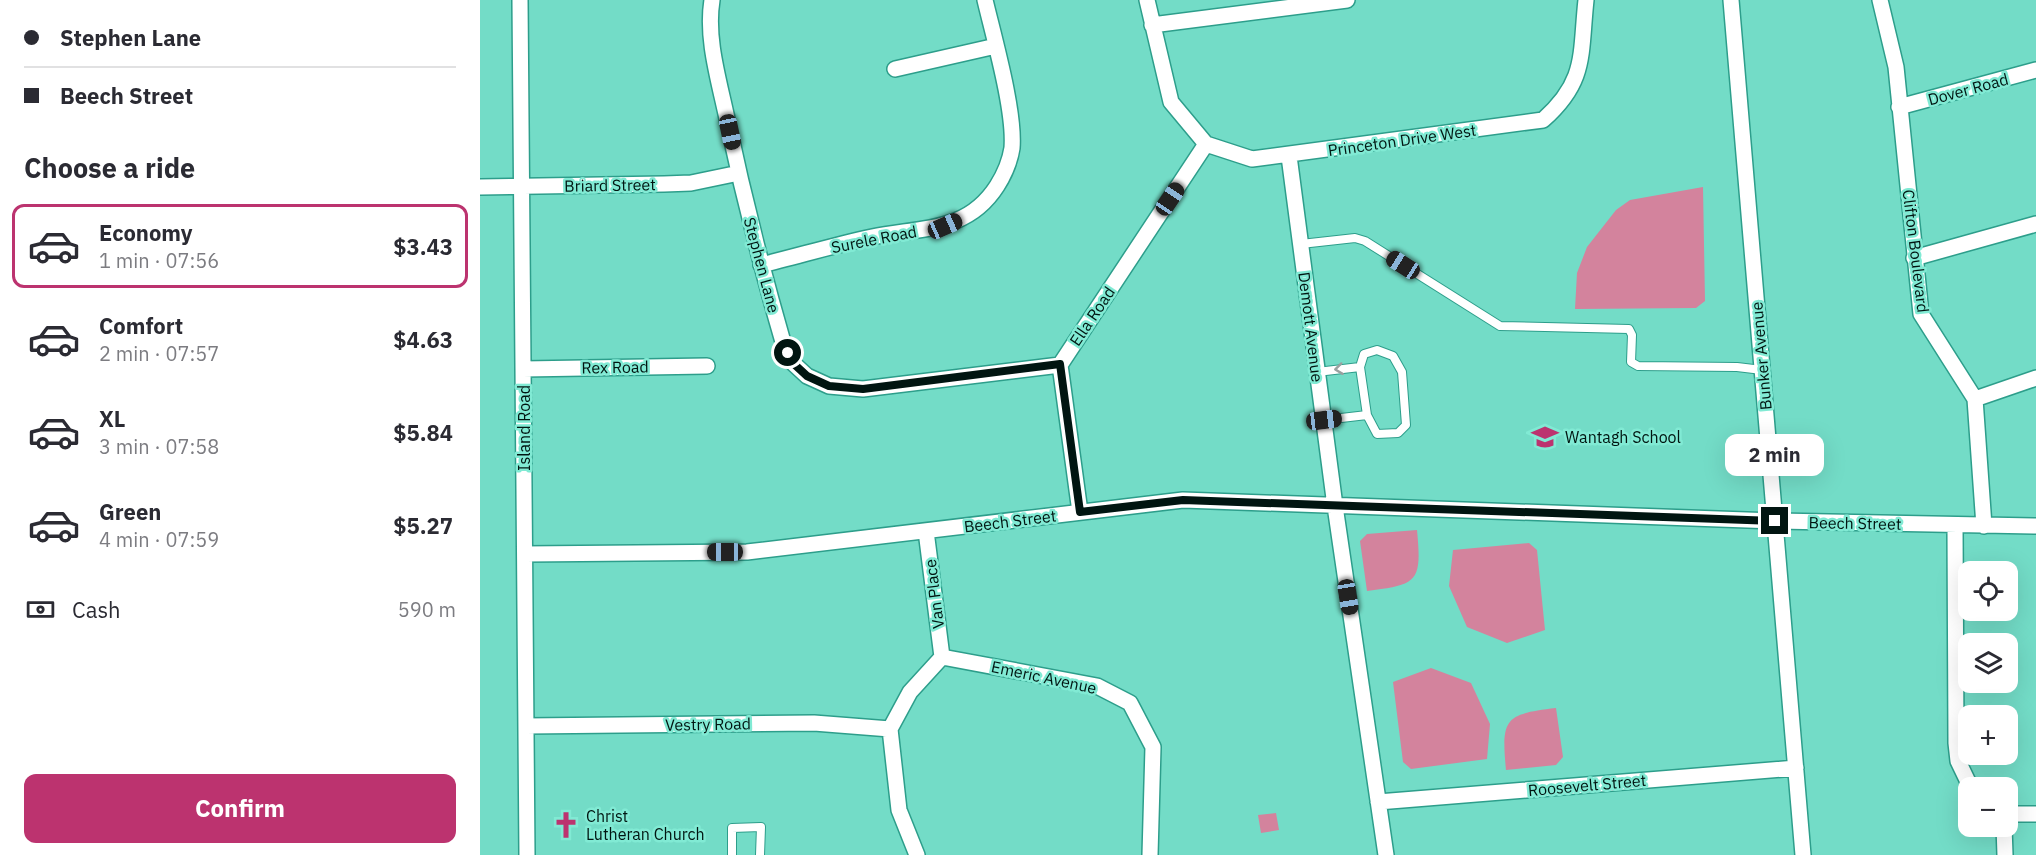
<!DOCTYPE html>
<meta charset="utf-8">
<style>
:root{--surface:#fff;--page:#f7f7f7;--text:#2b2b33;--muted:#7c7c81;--line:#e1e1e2;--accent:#bc336f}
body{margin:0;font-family:"IBM Plex Sans",sans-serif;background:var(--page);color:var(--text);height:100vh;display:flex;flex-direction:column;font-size:22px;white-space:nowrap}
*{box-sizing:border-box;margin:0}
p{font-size:20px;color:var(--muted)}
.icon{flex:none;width:33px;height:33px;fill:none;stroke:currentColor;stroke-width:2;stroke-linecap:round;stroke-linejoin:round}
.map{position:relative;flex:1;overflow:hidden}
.sheet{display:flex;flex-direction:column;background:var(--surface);width:480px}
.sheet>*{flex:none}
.hud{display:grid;align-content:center;height:132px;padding:0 24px;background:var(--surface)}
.controls{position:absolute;left:1478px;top:561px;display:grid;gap:12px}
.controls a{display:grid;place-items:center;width:60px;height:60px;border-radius:12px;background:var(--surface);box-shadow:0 6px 24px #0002;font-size:30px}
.end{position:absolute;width:27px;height:27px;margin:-14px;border:8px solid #011511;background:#fff;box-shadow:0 0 0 3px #fff}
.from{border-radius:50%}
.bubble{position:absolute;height:42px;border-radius:12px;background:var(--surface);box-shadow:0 6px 24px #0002;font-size:20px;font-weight:700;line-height:42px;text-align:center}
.car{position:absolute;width:18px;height:36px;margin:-18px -9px;border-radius:8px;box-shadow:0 0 4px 2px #0007;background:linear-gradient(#222 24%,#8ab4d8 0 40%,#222 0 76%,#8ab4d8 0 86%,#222 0)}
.hud b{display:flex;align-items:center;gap:21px;height:57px;font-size:22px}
.hud b+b{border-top:2px solid var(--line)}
.hud i{width:15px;height:15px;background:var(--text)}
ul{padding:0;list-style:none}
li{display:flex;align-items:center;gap:18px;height:84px;margin:0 12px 9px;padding:0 12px;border:3px solid transparent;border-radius:12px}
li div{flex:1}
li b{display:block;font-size:22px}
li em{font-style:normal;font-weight:700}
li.on{border-color:var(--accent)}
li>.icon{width:54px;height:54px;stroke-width:1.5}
h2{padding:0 24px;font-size:27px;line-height:72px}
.pay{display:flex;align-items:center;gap:15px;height:66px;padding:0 24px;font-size:22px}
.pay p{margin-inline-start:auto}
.primary-button{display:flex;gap:12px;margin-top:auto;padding:12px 24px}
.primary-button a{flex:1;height:69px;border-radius:12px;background:var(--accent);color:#fff;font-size:24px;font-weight:700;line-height:69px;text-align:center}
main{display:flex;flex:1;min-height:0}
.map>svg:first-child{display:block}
.green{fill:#d3839d}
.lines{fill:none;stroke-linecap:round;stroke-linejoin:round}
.lane-casing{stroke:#2d9e8b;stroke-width:10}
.street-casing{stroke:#2d9e8b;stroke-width:18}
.lane{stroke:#fff;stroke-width:8}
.street{stroke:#fff;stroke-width:15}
.oneway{stroke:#99a1a0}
.route{stroke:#011511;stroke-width:8}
.labels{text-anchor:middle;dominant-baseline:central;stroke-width:5;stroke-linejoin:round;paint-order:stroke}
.street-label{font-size:16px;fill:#011511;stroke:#81ead4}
.poi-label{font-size:16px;fill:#011511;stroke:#81ead4;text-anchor:start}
</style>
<main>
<section class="sheet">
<div class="hud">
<b><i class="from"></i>Stephen Lane</b>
<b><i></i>Beech Street</b>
</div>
<h2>Choose a ride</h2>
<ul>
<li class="on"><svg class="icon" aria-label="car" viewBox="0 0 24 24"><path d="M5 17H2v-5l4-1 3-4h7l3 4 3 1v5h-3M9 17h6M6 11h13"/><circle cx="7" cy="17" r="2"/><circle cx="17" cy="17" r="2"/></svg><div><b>Economy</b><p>1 min · 07:56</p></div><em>$3.43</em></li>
<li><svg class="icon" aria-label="car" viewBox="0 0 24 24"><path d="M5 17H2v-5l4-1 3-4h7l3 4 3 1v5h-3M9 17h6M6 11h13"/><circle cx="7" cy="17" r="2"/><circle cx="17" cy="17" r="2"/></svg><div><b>Comfort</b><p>2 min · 07:57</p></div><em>$4.63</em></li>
<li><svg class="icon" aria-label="car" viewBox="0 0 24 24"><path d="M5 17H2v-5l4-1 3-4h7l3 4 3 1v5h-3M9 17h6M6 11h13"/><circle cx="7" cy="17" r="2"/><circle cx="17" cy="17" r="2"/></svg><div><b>XL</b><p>3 min · 07:58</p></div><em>$5.84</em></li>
<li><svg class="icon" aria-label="car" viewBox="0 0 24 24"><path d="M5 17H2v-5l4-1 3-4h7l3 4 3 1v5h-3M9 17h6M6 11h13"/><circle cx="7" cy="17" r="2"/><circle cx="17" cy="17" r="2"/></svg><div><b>Green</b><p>4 min · 07:59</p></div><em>$5.27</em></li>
</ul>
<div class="pay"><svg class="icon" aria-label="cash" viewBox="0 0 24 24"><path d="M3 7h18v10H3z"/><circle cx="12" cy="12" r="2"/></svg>Cash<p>590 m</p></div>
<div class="primary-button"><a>Confirm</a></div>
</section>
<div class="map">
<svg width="1556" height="855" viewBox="0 0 1556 855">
<rect width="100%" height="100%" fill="#73dcc7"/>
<path class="green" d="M 1223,187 L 1225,301 L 1216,308 L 1095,309 L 1097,273 L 1107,247 L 1136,210 L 1150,200 Z
M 937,530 C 942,582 938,585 887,591 L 880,541 L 887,534 Z
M 1049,543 L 1057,550 L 1065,630 L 1027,643 L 987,627 L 969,586 L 973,550 Z
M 951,668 L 991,683 L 1010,724 L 1007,759 L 931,769 L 923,762 L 913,682 Z
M 1076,708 L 1083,757 L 1076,765 L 1026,770 C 1021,718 1025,714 1076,708 Z
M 796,813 L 799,830 L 781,833 L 778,815 Z"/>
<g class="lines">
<defs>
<path id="lane" d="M 821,244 L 875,238 L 885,241 L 1020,326 L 1149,329 L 1152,335 L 1151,362 L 1158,366 L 1257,367 L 1282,370
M 897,350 L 913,356 L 922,372 L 926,425 L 918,433 L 897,434 L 887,415 L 880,367 L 884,354 Z
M 837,372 L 880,367
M 844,420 L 887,415
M 252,855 L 252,828 L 281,827 L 280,855"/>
<path id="street" d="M 40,0 L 47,855
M 232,0 C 226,37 238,77 246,114 C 262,190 281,266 303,342 L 314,364 L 327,376 L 349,386 L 383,389 L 580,365
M 667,0 L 691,102 L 726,144
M 1251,0 L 1323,855
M 1400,0 L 1416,67 L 1441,314 L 1495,399 L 1504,526
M 672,25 L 867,0
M 415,69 L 516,46
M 1419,107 L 1556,70
M 726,144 L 772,159 L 1063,120 C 1107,81 1100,55 1106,0
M 809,156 L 855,506 L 906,855
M 0,187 L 184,184 L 211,183 L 259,173
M 1434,258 L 1556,224
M 281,265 C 318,256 355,245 392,237 C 441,227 487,233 517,186 C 524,175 530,161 532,148 C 535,111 514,38 505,0
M 43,369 L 227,366
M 1495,399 L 1556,378
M 600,512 L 580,365 L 726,144
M 1475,525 L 1476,743 L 1478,761 L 1491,788
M 446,531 L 462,657
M 45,554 L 267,552 L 703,500 L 1295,521 L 1556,526
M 462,657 L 617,686 L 650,703 L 673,747 L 670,855
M 46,726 L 334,723 L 410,729
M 898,802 L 1316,768
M 1527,814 L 1556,814
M 1524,826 L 1525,855
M 437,855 L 419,810 L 410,729 L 430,692 L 462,657"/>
</defs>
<use href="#lane" class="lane-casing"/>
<use href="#street" class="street-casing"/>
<use href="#lane" class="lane"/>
<use href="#street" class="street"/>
</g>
<defs><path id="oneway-chevron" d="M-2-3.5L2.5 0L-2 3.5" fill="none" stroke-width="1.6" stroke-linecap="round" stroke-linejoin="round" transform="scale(1.5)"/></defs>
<use class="oneway" href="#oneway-chevron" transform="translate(859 369) rotate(173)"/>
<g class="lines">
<path class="route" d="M 308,353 L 314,364 L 327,376 L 349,386 L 383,389 L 580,364 L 600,512 L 703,500 L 1295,521"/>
</g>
<defs>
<symbol id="school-bare" viewBox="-9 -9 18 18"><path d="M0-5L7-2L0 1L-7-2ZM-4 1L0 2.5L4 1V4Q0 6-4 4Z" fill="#bc336f" stroke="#81ead4" stroke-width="2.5" paint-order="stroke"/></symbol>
<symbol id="church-bare" viewBox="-9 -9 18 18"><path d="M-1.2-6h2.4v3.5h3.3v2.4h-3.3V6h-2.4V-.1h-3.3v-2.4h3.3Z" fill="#bc336f" stroke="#81ead4" stroke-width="2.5" paint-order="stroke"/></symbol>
</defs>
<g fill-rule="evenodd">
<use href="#school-bare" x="1046" y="418" width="38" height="38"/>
<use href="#church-bare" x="67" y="806" width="38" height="38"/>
</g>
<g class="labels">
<g class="street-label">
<text transform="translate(1488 89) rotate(-15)">Dover Road</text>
<text transform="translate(922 140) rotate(-8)">Princeton Drive West</text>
<text transform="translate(130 185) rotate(-1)">Briard Street</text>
<text transform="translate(394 239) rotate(-11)">Surele Road</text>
<text transform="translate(1436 251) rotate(83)">Clifton Boulevard</text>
<text transform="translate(282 265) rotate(75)">Stephen Lane</text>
<text transform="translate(612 316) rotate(-56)">Ella Road</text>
<text transform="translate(831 327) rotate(83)">Demott Avenue</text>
<text transform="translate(1281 356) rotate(-95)">Bunker Avenue</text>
<text transform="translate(135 367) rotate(-1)">Rex Road</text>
<text transform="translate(44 428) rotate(-90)">Island Road</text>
<text transform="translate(530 521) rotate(-7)">Beech Street</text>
<text transform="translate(1375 523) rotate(1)">Beech Street</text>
<text transform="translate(454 594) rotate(-97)">Van Place</text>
<text transform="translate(564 677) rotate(12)">Emeric Avenue</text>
<text transform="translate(228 724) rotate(-1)">Vestry Road</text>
<text transform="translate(1107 785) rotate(-5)">Roosevelt Street</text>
</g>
<g class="poi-label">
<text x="1085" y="437">Wantagh School</text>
<text x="106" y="816">Christ<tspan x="106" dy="18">Lutheran Church</tspan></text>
</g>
</g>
</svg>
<div class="controls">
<a><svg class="icon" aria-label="locate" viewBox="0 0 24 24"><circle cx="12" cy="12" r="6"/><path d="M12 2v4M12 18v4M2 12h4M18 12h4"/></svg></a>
<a><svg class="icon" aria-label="layers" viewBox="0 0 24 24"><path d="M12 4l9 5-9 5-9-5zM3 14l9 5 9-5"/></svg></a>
<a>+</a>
<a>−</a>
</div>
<i class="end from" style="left:308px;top:353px"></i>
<i class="end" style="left:1295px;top:521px"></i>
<div class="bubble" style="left:1245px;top:434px;width:99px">2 min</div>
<i class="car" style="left:250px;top:132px;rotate:168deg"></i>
<i class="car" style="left:690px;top:199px;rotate:34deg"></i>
<i class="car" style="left:465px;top:226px;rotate:66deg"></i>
<i class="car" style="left:923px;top:265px;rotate:302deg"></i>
<i class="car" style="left:844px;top:420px;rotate:83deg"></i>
<i class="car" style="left:245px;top:552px;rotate:270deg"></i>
<i class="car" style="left:868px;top:597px;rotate:171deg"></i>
</div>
</main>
